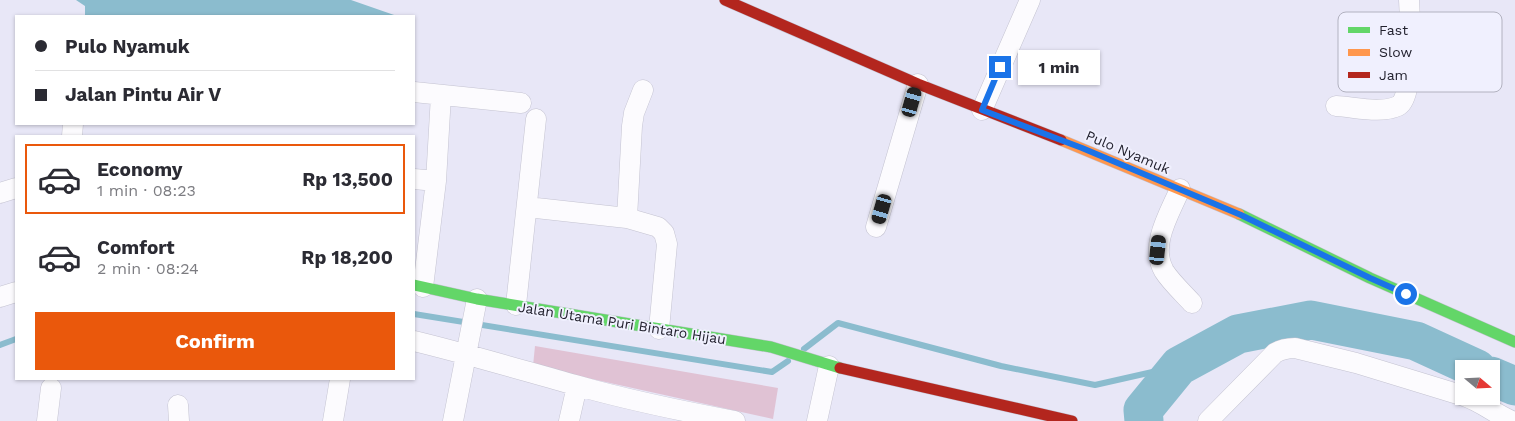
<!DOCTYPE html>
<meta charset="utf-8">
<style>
:root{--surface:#fff;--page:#f7f7f7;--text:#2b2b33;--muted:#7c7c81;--line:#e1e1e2;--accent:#ea580c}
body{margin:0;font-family:"Work Sans",sans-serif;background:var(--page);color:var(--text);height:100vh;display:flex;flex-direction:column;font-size:19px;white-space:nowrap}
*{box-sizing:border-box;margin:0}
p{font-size:16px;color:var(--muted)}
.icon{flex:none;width:28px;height:28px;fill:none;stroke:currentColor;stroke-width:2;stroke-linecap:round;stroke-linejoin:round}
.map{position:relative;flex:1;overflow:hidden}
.sheet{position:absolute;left:15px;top:135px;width:400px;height:245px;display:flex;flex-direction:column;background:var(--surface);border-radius:0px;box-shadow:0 1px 4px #0004}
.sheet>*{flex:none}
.banner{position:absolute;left:15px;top:15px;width:400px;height:110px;border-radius:0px;box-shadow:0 1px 4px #0004;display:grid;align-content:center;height:110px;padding:0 20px;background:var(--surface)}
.needle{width:32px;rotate:109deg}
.tools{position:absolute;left:1455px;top:360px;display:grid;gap:10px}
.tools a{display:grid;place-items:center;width:45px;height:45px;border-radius:0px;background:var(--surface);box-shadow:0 1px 4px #0004;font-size:25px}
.end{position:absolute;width:22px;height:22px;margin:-11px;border:6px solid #1a73e8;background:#fff;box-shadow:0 0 0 2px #fff}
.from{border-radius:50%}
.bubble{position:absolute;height:35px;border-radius:0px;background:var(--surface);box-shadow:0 1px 4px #0004;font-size:16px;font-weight:700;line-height:35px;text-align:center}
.car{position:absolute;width:15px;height:30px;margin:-15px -8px;border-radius:6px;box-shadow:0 0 4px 1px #0007;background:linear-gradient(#222 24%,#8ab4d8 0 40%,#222 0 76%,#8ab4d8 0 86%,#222 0)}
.banner b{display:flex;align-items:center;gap:18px;height:48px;font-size:19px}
.banner b+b{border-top:1px solid var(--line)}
.banner i{width:12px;height:12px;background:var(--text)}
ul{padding:9px 0 0;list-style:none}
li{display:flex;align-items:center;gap:15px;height:70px;margin:0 10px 8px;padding:0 10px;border:2px solid transparent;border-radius:0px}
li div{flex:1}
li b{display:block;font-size:19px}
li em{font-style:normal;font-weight:700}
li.current{border-color:var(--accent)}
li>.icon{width:45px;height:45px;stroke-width:1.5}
.button{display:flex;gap:10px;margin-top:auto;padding:10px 20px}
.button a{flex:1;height:58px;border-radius:0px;background:var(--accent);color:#fff;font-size:20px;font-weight:700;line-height:58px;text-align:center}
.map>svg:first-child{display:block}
.green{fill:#e0c2d4}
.water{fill:#8bbcce}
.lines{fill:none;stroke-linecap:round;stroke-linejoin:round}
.stream{stroke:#8bbcce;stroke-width:6}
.river{stroke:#8bbcce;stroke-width:39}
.street-casing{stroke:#c4c3d1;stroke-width:21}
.fast-casing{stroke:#c4c3d1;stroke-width:12}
.slow-casing{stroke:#c4c3d1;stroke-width:12}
.jam-casing{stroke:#c4c3d1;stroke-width:12}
.street{stroke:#fcfbfe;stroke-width:20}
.fast{stroke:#63d668;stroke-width:11}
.slow{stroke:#ff974d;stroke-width:11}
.jam{stroke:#b3261e;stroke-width:11}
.route{stroke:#1a73e8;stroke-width:6}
.labels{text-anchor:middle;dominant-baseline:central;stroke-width:4;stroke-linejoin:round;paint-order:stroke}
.street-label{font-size:14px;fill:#22212e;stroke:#f0f0fe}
.key{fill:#f0f0fe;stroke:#b2b2c0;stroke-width:1}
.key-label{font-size:14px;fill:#22212e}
</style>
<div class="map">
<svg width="1515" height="421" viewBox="0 0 1515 421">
<rect width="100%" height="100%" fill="#e8e7f7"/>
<path class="green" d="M 535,346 L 778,388 L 773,419 L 533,366 Z"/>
<path class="water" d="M 76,0 L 351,0 L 397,16 L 85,16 L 85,6 Z"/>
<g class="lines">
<path class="stream" d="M 414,314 L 772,372 L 788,361
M 0,345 L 16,339
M 804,349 L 838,323 L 1001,366 L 1095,385 L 1179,366"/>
<path class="river" d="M 1491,376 L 1515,386
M 1144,421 L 1143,410 L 1179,366 L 1238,334 L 1311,320 L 1416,341 L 1477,369"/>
<defs>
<path id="street" d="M 414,92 L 521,103
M 1336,106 C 1355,107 1380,114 1398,106 C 1415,98 1410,19 1409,0
M 982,110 L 1030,0
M 72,136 L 73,124
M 414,179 L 436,181
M 1180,189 C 1170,213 1149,245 1164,271 C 1171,282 1183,293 1192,303
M 0,193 L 16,188
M 527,207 L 627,218 L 658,227 L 664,233 L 667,244 L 659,329
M 627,218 L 632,126 L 634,113 L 643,90
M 876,227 L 918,84
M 423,287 L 436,181 L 441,95
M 0,297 L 16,292
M 516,305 L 536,119
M 414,341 C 468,354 521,370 575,385 C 628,400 681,411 735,421
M 1464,396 C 1482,402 1495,414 1512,421
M 178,405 L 179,421
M 47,421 L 51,388
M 333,421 L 340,379
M 453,421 L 477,299
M 569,421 L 577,386
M 817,421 L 829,366
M 1208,421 L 1275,353 C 1282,349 1287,348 1295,348 L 1356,363 L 1464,396"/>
<path id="fast" d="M 1239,214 L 1370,278 L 1515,342
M 414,285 L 477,299 L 771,347 L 840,368"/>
<path id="slow" d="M 1061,140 L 1239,214"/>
<path id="jam" d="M 725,0 L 918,84 L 1061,140
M 840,368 L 1072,421"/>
</defs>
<use href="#street" class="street-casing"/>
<use href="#fast" class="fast-casing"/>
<use href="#slow" class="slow-casing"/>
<use href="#jam" class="jam-casing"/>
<use href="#street" class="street"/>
<use href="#fast" class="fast"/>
<use href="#slow" class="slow"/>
<use href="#jam" class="jam"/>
</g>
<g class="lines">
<path class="route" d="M 1000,67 L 982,110 L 1082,148 L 1241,215 L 1370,278 L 1406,294"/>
</g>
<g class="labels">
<g class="street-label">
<text transform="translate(1128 152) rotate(23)">Pulo Nyamuk</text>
<text transform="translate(622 323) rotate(9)">Jalan Utama Puri Bintaro Hijau</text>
</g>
</g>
<rect x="1338" y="12" width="164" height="80" rx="8" class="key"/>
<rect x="1348" y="27" width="22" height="6" fill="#63d668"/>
<rect x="1348" y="49" width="22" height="7" fill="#ff974d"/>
<rect x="1348" y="72" width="22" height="6" fill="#b3261e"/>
<g class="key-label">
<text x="1379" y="35">Fast</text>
<text x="1379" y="57">Slow</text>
<text x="1379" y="80">Jam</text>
</g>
</svg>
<div class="tools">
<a><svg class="needle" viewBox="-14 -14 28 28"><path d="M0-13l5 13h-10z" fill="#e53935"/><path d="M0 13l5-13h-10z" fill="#7c7c81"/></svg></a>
</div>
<i class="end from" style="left:1406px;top:294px"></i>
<i class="end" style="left:1000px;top:67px"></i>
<div class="bubble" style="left:1018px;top:50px;width:82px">1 min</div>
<i class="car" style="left:912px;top:102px;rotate:16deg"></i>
<i class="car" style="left:882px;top:209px;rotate:196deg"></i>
<i class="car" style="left:1158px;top:250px;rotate:6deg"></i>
<div class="banner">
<b><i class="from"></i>Pulo Nyamuk</b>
<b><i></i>Jalan Pintu Air V</b>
</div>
<section class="sheet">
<ul>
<li class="current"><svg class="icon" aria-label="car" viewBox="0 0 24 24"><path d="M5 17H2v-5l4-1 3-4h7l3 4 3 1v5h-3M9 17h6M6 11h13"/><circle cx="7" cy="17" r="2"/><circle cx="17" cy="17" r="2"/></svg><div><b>Economy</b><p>1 min · 08:23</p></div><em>Rp 13,500</em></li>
<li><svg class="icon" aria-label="car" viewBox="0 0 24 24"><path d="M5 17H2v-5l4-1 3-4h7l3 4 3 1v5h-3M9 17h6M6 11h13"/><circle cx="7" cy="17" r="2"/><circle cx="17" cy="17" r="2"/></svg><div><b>Comfort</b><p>2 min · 08:24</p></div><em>Rp 18,200</em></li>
</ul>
<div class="button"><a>Confirm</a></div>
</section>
</div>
